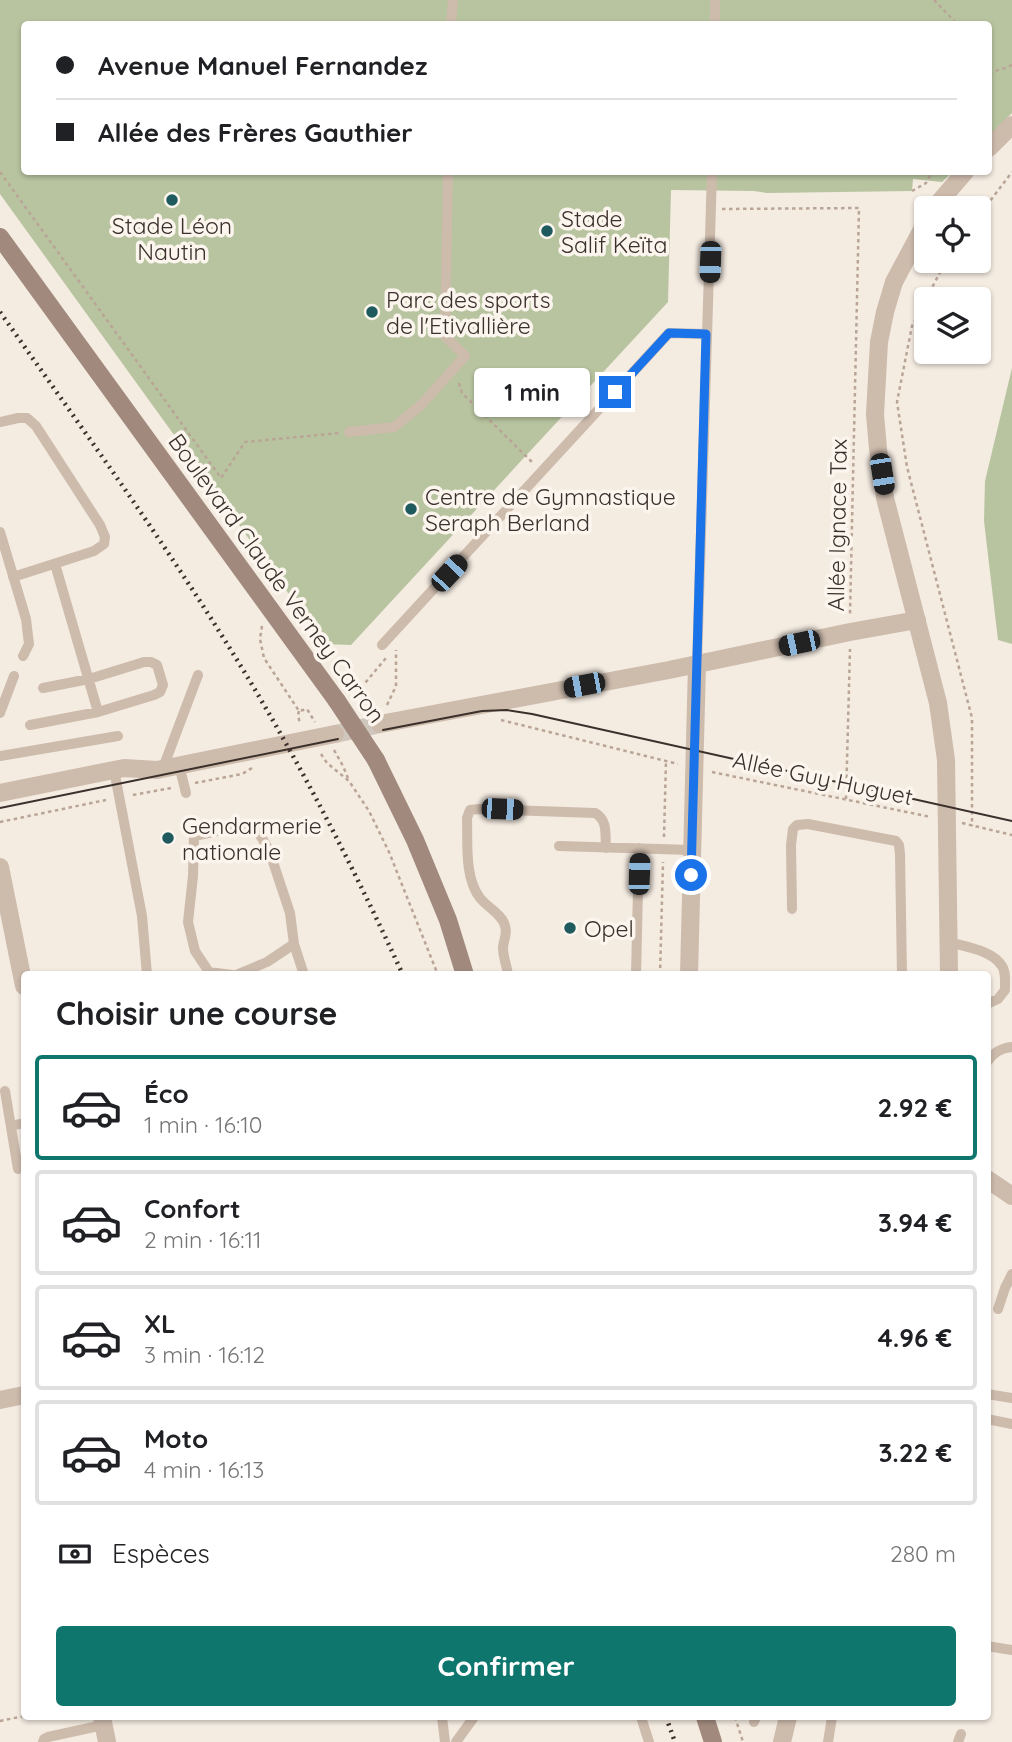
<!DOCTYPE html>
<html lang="fr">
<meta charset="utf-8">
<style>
:root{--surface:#fff;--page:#f2f2f2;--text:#202124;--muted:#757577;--line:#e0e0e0;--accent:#0f766e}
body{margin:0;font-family:Quicksand,sans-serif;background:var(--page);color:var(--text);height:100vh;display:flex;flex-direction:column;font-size:26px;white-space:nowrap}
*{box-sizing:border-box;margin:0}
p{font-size:23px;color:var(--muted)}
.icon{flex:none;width:38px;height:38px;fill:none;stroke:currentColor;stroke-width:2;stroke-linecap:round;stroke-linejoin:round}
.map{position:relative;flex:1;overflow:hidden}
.sheet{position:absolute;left:21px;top:971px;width:970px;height:749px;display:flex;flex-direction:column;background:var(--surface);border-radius:7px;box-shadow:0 2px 5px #0004}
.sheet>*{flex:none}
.top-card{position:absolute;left:21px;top:21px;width:971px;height:154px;border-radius:7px;box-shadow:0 2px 5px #0004;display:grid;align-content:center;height:154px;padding:0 35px;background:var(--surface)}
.buttons{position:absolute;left:914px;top:196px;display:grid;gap:14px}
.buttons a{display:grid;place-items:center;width:77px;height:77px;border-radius:7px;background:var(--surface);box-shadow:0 2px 5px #0004;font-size:35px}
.end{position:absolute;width:32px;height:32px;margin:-16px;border:9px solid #1a73e8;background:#fff;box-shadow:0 0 0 4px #fff}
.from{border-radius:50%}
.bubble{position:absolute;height:49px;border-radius:7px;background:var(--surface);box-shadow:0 2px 5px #0004;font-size:23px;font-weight:700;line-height:49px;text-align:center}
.car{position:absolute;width:21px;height:42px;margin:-21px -10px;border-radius:9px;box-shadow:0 0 5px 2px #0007;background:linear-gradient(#222 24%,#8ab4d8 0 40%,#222 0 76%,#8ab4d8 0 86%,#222 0)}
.top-card b{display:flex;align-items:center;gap:24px;height:66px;font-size:26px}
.top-card b+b{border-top:2px solid var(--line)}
.top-card i{width:18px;height:18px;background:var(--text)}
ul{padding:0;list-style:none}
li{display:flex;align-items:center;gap:21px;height:105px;margin:0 14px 10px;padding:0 21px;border:4px solid var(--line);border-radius:7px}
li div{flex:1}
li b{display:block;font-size:26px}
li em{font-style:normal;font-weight:700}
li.current{border-color:var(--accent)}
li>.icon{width:63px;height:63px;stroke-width:1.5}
h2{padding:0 35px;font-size:32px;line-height:84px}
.pay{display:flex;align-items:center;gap:18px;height:77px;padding:0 35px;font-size:26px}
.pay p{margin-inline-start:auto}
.action{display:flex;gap:14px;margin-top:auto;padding:14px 35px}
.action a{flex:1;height:80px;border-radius:7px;background:var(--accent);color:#fff;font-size:28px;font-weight:700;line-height:80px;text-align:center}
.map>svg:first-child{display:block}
.green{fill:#b8c4a0}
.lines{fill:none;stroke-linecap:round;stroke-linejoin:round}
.minor-tunnel{stroke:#cfc6bd;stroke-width:18;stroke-dasharray:18 9;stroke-linecap:butt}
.path{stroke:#b9a596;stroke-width:2.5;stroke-dasharray:3.5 3.5;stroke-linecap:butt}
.service{stroke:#cdbbac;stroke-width:10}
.minor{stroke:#cdbbac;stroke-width:18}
.secondary{stroke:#a18a7d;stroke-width:18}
.tram{stroke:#3b302b;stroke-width:2}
.rail{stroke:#3b302b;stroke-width:4.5;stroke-dasharray:2 5;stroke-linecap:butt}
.secondary-bridge{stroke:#a18a7d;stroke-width:18}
.route{stroke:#1a73e8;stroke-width:9}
.poi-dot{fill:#1f5a5e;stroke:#fbf5ee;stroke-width:2.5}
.labels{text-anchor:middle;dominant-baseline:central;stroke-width:7;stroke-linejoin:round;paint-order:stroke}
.poi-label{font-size:23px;fill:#3b302b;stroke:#fbf5ee;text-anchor:start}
.street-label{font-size:23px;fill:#3b302b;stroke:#fbf5ee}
</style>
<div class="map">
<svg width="1012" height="1742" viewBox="0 0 1012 1742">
<rect width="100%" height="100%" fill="#f4ebe1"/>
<path class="green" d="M 0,0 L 1012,0 L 1012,113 L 989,136 L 989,24 L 24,24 L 24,172 L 952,172 L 942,182 L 913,179 L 912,191 L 767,193 L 754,191 L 671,190 L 668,302 L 351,645 L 325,644 L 0,194 Z
M 1012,368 L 1012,644 L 998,640 L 984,521 L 985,481 Z"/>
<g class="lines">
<path class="minor-tunnel" d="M 335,734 L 380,724"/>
<path class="path" d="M 934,0 L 957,24
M 989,73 L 1005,68 L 1012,65
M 0,172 L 221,478 L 245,442 L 339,433
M 912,191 L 926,183 L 932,172
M 722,209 L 859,208 L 850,614
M 978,217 L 1012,172
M 926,299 L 946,261
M 926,300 L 912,326 L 897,402 L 907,467 L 972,718 L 972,826
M 459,383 L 462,393 L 532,462
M 262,626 L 260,639 L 264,658 L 299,711 L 307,709 L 315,722
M 387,705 L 396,686 L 396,650
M 299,711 L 298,715 L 300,724
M 374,711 L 360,691 L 360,689 L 386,658
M 501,720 L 678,764
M 334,750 L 343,766 L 348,778
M 321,754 L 327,763 L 349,781 L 369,811 L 389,852 L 438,975
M 712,772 L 931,817
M 195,783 L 242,774 L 252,768
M 133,795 L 171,788
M 846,799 L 850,649
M 0,822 L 106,800
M 962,823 L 1012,835
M 664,837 L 666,760
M 660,975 L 663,862
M 735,1717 L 743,1742
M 0,1721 L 24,1716"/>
<path class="service" d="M 451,24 L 453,0
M 715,24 L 715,0
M 0,422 L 18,418 L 27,418 L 36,426 L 100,525 L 105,537 L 104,544 L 94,551 L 13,577
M 349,432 L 394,427 L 421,405 L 465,356 L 445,336 L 448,172
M 0,532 L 26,619 L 29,644 L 23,656
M 55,564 L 98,712
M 382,645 L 669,333 L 706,334
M 697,664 L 712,172
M 0,713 L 14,676
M 30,725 L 98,712 L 154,695 L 160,692 L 163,685 L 157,665 L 151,662 L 144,662 L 89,679 L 43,688
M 0,756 L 118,736
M 179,765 L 186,793
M 163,768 L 198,675
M 114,770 L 142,916 L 147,975
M 191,822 L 194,836 L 193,876 L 188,922 L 195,951 L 209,972
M 194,836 L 236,827 L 249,827 L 257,830 L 269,850 L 290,913 L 294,944 L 304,975
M 559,846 L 692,850
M 792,909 L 791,845 L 793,829 L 797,825 L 808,824 L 896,841 L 899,845 L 900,854 L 902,975
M 949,942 C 966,947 992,950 1002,966 C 1006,972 1005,982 1005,990 L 998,999 L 987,1004
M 206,974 L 209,972 L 232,975
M 236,975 L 267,962 L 294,944
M 508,975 C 507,966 503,957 503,948 C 503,941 508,934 505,926 C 502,914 488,908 480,898 C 464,877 468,843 467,818 L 470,810 L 479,809 L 595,813 C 608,820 605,834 606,848
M 636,975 L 639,848
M 987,1062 C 993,1053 1000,1048 1012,1047
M 5,1091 L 18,1169
M 11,1126 L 24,1123
M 998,1309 L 1005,1288 L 1012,1274
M 987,1394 L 1012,1398
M 987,1419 L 1012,1424
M 987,1646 L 1012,1650
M 442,1717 L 445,1742
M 641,1717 L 649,1742
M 754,1722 L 756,1717
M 43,1742 L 44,1739 L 48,1737 L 103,1725
M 456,1742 L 474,1717
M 828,1742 L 832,1717
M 958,1742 L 961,1734"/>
<path class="minor" d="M 989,148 L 1012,125
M 934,208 L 965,172
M 926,222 L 894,282 L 885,312 L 879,342 L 875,414 L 878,449 L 885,498 L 938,703 L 946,760 L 949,975
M 380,724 L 669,670 L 850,632 L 917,620
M 0,793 L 124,768 L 157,770 L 335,734
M 0,867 L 24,986
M 689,975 L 697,664
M 987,1179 L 1012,1196
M 0,1400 L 24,1395
M 102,1717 L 107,1742
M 782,1742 L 788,1717"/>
<path class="secondary" d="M 0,237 L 337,701
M 376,760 L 415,840 L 448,920 L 465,975
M 705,1717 L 713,1742"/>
<path class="tram" d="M 383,730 L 482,711 L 507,710 L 532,714 L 1012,821
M 0,808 L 338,739"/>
<path class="rail" d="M 0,312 C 76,420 154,527 224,639 C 292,747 350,860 403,975
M 666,1717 L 675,1742"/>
<path class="secondary-bridge" d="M 337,701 L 376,760"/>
</g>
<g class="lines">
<path class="route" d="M 615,392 L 669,333 L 706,334 L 691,875"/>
</g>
<g class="poi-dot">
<circle cx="172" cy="200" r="7"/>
<circle cx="547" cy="231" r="7"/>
<circle cx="372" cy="312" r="7"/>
<circle cx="411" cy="509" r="7"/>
<circle cx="168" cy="838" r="7"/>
<circle cx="570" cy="928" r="7"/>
</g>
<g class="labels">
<g class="poi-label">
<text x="561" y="218">Stade<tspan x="561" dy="26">Salif Keïta</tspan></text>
<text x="172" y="225" text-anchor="middle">Stade Léon<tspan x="172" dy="26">Nautin</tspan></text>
<text x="386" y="299">Parc des sports<tspan x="386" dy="26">de l'Etivallière</tspan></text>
<text x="425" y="496">Centre de Gymnastique<tspan x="425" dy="26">Seraph Berland</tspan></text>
<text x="182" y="825">Gendarmerie<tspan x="182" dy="26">nationale</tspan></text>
<text x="584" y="928">Opel</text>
</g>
<g class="street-label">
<text transform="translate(837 525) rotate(-89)">Allée Ignace Tax</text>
<text transform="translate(277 578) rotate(54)">Boulevard Claude Verney Carron</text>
<text transform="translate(823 778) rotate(12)">Allée Guy Huguet</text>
</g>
</g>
</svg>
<div class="buttons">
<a><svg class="icon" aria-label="locate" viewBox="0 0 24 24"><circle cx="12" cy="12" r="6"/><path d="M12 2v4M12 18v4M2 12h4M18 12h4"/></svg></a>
<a><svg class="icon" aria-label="layers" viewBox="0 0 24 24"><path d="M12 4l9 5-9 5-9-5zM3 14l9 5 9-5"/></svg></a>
</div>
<i class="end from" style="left:691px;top:875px"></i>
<i class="end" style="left:615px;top:392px"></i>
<div class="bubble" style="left:474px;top:368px;width:116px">1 min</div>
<i class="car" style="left:710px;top:262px;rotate:182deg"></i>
<i class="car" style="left:882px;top:474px;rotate:171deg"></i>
<i class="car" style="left:449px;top:573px;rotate:43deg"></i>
<i class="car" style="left:799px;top:643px;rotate:258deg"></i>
<i class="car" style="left:584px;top:685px;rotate:259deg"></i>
<i class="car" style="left:502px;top:809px;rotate:92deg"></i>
<i class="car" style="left:639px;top:874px;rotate:2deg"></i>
<div class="top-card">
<b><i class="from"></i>Avenue Manuel Fernandez</b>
<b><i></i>Allée des Frères Gauthier</b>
</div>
<section class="sheet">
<h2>Choisir une course</h2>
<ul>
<li class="current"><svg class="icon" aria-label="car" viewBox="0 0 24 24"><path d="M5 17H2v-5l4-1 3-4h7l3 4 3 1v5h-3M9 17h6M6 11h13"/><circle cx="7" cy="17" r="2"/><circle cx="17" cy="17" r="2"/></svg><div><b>Éco</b><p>1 min · 16:10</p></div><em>2.92 €</em></li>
<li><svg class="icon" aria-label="car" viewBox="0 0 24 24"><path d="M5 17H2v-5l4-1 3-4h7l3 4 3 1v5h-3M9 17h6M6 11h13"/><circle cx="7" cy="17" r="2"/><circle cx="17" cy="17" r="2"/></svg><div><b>Confort</b><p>2 min · 16:11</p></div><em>3.94 €</em></li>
<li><svg class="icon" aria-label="car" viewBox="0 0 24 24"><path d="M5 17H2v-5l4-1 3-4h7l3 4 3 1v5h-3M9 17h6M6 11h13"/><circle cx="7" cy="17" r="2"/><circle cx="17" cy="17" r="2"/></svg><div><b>XL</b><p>3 min · 16:12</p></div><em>4.96 €</em></li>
<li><svg class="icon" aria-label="car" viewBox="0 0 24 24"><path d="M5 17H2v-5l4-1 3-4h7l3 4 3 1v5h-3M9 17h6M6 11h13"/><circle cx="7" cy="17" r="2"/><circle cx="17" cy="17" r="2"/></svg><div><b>Moto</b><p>4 min · 16:13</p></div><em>3.22 €</em></li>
</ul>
<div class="pay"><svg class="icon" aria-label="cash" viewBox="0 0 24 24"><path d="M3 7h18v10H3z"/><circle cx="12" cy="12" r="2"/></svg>Espèces<p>280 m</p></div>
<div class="action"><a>Confirmer</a></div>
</section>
</div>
